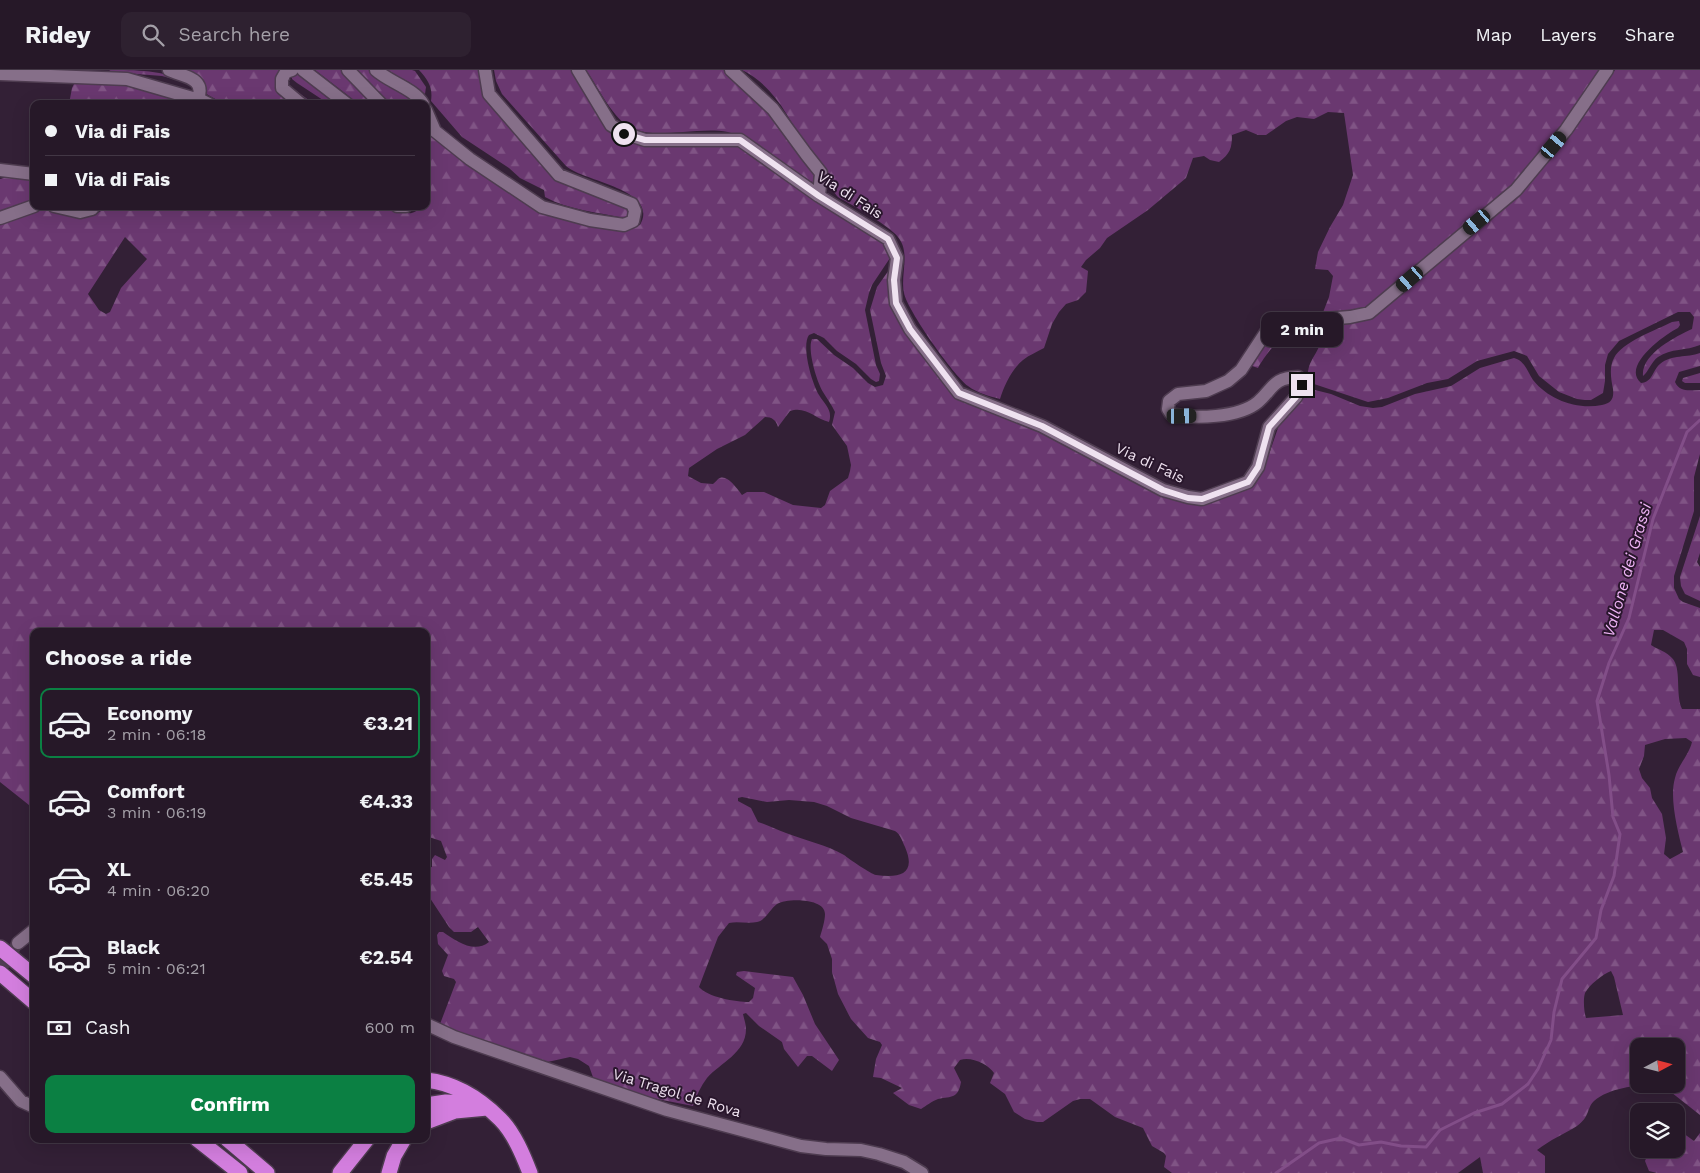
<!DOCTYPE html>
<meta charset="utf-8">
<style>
:root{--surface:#261828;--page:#2e2130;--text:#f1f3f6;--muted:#a4a0a8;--line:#423745;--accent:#0b8043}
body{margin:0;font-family:"Work Sans",sans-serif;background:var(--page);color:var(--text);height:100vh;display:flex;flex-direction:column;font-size:19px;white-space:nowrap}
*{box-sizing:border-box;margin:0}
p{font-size:16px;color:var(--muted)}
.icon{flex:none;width:28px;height:28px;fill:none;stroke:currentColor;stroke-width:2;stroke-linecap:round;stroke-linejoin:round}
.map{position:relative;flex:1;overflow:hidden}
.sheet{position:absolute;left:30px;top:558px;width:400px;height:515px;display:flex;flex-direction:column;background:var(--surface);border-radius:10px;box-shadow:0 5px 20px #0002,0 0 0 1px var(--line)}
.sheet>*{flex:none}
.guide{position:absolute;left:30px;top:30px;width:400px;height:110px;border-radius:10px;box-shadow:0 5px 20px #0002,0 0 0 1px var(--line);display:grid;align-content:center;height:110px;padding:0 15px;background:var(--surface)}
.needle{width:32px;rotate:83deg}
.buttons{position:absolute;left:1630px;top:968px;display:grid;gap:10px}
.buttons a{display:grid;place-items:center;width:55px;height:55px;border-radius:10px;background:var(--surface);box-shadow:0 5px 20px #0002,0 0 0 1px var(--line);font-size:25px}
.end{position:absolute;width:22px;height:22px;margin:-11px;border:6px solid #efe2f0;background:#111;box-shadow:0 0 0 2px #111}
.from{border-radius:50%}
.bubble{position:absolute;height:35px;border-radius:10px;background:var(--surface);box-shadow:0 5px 20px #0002,0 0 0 1px var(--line);font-size:16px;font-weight:700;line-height:35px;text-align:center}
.car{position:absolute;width:15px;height:30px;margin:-15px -8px;border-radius:6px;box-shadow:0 0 4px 1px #0007;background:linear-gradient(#222 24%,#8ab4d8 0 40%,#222 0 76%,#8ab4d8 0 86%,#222 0)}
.guide b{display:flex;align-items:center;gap:18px;height:48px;font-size:19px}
.guide b+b{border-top:1px solid var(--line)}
.guide i{width:12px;height:12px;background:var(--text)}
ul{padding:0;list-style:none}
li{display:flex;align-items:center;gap:15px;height:70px;margin:0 10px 8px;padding:0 5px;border:2px solid transparent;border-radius:10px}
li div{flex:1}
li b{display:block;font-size:19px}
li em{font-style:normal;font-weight:700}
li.on{border-color:var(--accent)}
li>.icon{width:45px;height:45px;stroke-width:1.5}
h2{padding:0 15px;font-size:22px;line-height:60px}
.pay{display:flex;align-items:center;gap:12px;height:55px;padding:0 15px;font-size:19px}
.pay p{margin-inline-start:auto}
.action{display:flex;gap:10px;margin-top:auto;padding:10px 15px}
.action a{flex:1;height:58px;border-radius:10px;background:var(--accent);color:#fff;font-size:20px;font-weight:700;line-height:58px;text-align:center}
header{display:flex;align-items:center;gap:30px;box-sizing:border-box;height:70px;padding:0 25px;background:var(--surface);border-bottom:1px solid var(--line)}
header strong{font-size:24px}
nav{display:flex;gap:28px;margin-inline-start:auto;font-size:18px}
.search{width:350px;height:45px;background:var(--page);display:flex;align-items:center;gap:12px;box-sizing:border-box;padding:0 18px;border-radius:10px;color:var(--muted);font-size:19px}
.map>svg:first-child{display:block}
.forest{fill:url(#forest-firs);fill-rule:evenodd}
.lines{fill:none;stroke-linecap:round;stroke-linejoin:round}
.stream{stroke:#824e88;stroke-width:3}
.minor-tunnel{stroke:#4f3d52;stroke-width:12;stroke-dasharray:12 6;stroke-linecap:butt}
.minor-casing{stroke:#4e3c50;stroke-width:15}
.highway-casing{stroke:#4e3c50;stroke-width:18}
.minor{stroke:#866f89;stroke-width:12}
.highway{stroke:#d37ede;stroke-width:15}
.route{stroke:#efe2f0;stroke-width:6}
.labels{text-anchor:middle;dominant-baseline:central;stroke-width:4;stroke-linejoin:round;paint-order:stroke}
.street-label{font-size:15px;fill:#efe2f0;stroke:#29162c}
.water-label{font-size:16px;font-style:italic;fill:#efb4f6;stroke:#29162c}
</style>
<header>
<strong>Ridey</strong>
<div class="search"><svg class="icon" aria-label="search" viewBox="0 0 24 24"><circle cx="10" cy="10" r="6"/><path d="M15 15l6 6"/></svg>Search here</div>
<nav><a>Map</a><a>Layers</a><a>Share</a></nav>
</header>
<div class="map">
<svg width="1700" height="1103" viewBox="0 0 1700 1103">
<defs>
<pattern id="forest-firs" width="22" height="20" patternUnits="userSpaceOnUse" patternTransform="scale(1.25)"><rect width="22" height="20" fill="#6a3870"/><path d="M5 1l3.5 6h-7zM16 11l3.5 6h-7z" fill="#805485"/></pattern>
</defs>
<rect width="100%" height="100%" fill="#332036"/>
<path class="forest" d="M 109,0 C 134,0 166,0 185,12 L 162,6 L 112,2 Z
M 177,0 L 282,0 L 283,11 L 314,34 L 224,34 L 203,22 Z
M 296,0 L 346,34 L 329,34 L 297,13 L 292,9 L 292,5 Z
M 315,0 L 346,0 L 376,34 L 359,34 Z
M 357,0 L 372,0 L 421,34 L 388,34 Z
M 384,0 L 412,0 L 415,1 L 426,17 L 425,24 L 409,12 Z
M 419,0 L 486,0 L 490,16 L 562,103 L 628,133 L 632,143 L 624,148 C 597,142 569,140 545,127 L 544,120 L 520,108 L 509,98 L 462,67 L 431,31 C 433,17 428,10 419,0 Z
M 494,0 L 576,0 L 624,65 L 736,74 L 822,126 L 894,182 L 872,215 L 869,223 L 865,240 L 876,295 L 880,304 L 879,311 L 876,312 L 871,309 L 856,294 L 837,281 L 824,268 L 814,263 L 809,265 C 801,276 812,313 819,325 C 825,335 833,340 829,352 C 814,348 806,336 790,341 L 778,357 C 776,350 772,347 765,347 L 745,365 L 717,379 L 689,398 L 688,406 L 701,413 L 713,414 C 716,412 717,409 720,408 C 728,405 738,420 742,425 L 747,422 L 764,422 L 793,435 L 821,438 L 825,435 L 830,421 L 848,408 L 850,401 L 851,395 L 847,376 L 832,355 L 835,342 C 832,335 827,329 823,322 C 817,312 807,280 812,269 L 817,269 L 834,285 L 853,298 L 868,313 L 875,317 L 883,315 L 886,306 L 881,293 L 870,240 L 877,217 L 896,190 L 898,233 L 960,321 L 1193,428 L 1258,409 L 1265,396 L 1279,355 L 1305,324 L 1307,318 L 1331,324 L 1360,336 L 1373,338 L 1382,337 L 1415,324 L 1451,316 L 1480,298 L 1514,288 C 1525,291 1527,301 1533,310 C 1549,330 1577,340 1602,335 C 1612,333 1614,328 1613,319 C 1611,309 1609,297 1614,288 C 1622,272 1656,260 1672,252 L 1679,251 L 1680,255 L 1678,258 C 1664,265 1621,296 1641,313 C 1653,312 1652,301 1660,294 C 1672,284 1687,288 1700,283 L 1700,296 L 1679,302 L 1675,312 C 1680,323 1690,320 1700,320 L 1700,384 L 1694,407 L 1694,441 L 1674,506 L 1674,518 L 1679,529 L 1683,532 L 1700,538 L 1700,607 L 1693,605 L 1687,594 L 1687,579 L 1684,572 L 1663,560 L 1654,560 L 1651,575 C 1657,579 1667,582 1672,588 C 1682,598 1675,624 1682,639 L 1700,639 L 1700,1045 L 1662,1015 C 1643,1014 1610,1017 1594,1031 C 1587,1037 1590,1047 1577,1056 C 1564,1064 1550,1070 1537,1080 L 1545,1086 L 1545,1103 L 1483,1103 L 1480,1087 L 1458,1103 L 1172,1103 L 1164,1097 L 1166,1086 L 1164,1083 L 1152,1076 L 1143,1058 L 1115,1047 L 1090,1029 L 1080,1029 L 1073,1031 L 1043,1052 L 1037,1052 L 1025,1049 L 1014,1042 L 1005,1024 L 990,1013 L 994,1003 C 988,994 971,986 960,990 L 954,998 L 961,1012 C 958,1029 952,1026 938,1029 C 932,1031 926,1036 921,1039 L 909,1035 L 893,1023 L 902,1018 L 881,1008 L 873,1007 L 876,989 L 882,975 L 880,972 L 868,968 L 851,949 L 838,924 L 832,902 L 832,889 L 827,874 L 820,867 C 822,860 825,851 825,844 C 825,828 787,828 777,834 C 770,839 766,850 757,852 C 748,854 738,851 729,853 L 718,867 L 699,917 C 707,927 736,932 749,932 L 753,928 L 755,918 L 736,905 L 737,902 L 744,901 L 793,907 L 803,925 L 815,954 L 839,990 L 832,1001 L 812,986 L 807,986 L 798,997 L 784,979 L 782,972 L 759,956 L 746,943 L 743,944 C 744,949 746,954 746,959 C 746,983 720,993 707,1008 C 701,1016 696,1026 693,1036 L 647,1027 L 594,1010 L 589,996 L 578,989 L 570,987 L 543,993 L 532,990 L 440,954 L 456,912 L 454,909 L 444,906 L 442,901 L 448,885 L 438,874 L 437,865 L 439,862 L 443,862 C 456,871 474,884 489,872 L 478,857 L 471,862 L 454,862 L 449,857 L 426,822 L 426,798 L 432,797 L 432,789 L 435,785 L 445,790 L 447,787 L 441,771 L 426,766 L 426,561 L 34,561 L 34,739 L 0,712 L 0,152 L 43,139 C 65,137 89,157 106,136 L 393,136 C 403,143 413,148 421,136 L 426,136 L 426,40 L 433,55 L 535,132 L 630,158 L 640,155 C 660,119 584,112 566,96 L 502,24 L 496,11 ZM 125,167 L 147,189 L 121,218 L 110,242 L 106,244 L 99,240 L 88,224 ZM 1686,668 L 1692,672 C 1689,685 1678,695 1675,708 C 1669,728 1678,762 1683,782 L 1670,789 L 1664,784 L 1666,768 L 1662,744 L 1652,728 L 1650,718 L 1642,708 L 1639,699 L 1644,686 L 1645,675 L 1665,669 ZM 742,727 L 767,732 L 789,730 L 814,732 L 827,736 L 851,748 L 895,761 C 901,765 902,771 905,777 C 917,805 899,808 876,805 C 871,804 849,789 844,785 C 827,775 804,770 786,763 C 777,760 768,755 758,752 L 751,738 L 738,731 L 738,728 ZM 1611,901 L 1614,907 L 1623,945 L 1586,948 C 1584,942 1583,929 1585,923 C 1589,915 1603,904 1611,901 ZM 1639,976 L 1676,976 L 1676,1014 L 1639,1014 Z
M 586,0 L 729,0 L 747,9 L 821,103 L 815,113 L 810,111 C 789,97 751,68 728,62 C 713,59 698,61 683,62 C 666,63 649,65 633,59 C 614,51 598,17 586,0 Z
M 742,0 L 1605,0 L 1549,78 L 1503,125 L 1365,240 L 1322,245 L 1329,227 L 1333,206 L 1328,200 L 1315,199 L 1318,182 L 1330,157 L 1343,135 L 1353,105 L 1344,43 L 1328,42 L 1314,49 L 1297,47 L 1286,51 L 1266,65 L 1258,65 L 1246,60 L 1232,65 C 1232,78 1230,84 1219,92 L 1210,90 L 1204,86 L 1193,88 L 1186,108 L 1148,140 L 1107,168 L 1100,178 L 1086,190 L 1081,197 L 1088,201 L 1086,222 L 1078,230 L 1066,234 L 1059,242 L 1052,254 L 1044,278 C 1037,282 1029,285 1023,290 C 1012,299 1004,316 1000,329 C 989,326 977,323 968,316 C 954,306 907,240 904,223 C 900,205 911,183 898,167 C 890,156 852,135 838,127 C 829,117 833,115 827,107 C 822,97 813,88 807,79 C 789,49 775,16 742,0 Z
M 1615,0 L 1700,0 L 1700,275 C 1686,281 1671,278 1658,287 C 1651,292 1649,301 1643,306 C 1641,284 1675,267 1692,259 L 1694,247 L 1690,242 L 1678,242 L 1619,271 L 1608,284 L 1605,295 L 1605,311 L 1603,323 L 1591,330 L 1585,330 L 1577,329 L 1559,322 L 1539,306 L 1527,286 L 1514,281 L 1477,291 L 1448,309 L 1427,313 L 1388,328 L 1368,332 L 1308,312 C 1306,289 1318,287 1322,267 C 1313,265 1303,261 1294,262 C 1281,263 1264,287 1258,298 L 1249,295 L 1269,267 L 1280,259 L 1347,252 L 1419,208 L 1578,49 L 1600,22 Z
M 77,8 L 107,11 L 207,34 L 69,34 L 72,18 Z
M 20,104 L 34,106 L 34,132 L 0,144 L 0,109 Z
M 1700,303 L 1700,313 L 1685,313 L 1682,311 L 1683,308 Z
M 1700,446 L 1700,483 L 1697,492 L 1700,497 L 1700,531 L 1685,524 L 1681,516 L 1680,507 Z
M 1676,1058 L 1694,1071 L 1700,1063 L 1700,1103 L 1657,1103 L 1649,1101 L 1645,1091 L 1650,1079 L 1676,1079 Z"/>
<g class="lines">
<path class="stream" d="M 1276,1103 L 1319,1073 L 1341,1068 L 1359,1075 L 1381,1072 L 1401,1076 L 1426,1077 L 1440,1060 L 1474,1043 L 1502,1034 L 1528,1014 L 1538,999 L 1551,970 L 1554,942 L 1562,909 L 1596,868 L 1601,840 L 1614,806 L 1620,764 L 1613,747 L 1609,705 L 1597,631 L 1609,593 L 1629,548 L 1653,449 L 1687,362 L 1700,350"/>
<path class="minor-tunnel" d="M 0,900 L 18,873"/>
<defs>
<path id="minor" d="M 169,0 C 183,7 206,7 198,29
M 292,0 L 286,2 L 282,9 L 282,18 L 301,34
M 303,0 L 347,34
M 348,0 L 381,34
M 376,0 C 389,12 415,19 423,34
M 578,0 L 611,55 L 624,63 L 645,70 L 740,70 L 819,126 L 888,169 L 897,188 L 894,210 L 896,233 L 910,259 L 959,323 L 1042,356 L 1163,420 L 1188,427 L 1202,429 L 1248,412 L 1258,397 L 1269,357 L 1296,327 L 1302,315 L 1298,307 C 1272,308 1274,318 1258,332 C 1239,348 1194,349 1171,344 L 1168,339 L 1169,331 L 1178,324 L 1206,321 L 1228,311 L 1241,300 L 1266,262 L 1288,252 L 1350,247 L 1369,243 L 1516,120 L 1566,60 L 1607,0
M 731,0 L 773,39 L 806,84 L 821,103 L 819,126
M 0,4 L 127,9 L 203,31 L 209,34
M 426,40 L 435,61 L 470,89 L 542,137 L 590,150 L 624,155 L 633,151 L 635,141 L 632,134 L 559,105 L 489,24 L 485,0
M 0,100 L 34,104
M 54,136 L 80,142 L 92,139 L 94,136
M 397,136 L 406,136
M 0,148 L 34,136
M 18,873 L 34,860
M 426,954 L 454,967 L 667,1040 L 801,1076 L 826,1079 L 861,1080 L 879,1084 L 904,1092 L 922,1103
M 0,1007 L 21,1031 L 34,1037"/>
<path id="highway" d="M 0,878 L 34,906
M 0,903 L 34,932
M 426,1010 C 454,1013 480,1029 500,1049 C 514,1063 523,1085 530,1103
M 426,1035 L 446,1032 L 467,1033
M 426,1052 L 455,1041 L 487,1038
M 197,1069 L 240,1103
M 227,1069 L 267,1103
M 340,1103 L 367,1069
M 389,1103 L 394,1086 L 404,1069"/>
</defs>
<use href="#minor" class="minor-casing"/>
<use href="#highway" class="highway-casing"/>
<use href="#minor" class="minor"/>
<use href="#highway" class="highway"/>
</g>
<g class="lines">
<path class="route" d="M 624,64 L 645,70 L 740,70 L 819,126 L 888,169 L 897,188 L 894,210 L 896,233 L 910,259 L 959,323 L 1042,356 L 1163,420 L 1188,428 L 1202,429 L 1248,412 L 1258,397 L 1269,357 L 1296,327 L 1302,315"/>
</g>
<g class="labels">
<g class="street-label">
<text transform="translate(850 125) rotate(33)">Via di Fais</text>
<text transform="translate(1150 393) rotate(25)">Via di Fais</text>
<text transform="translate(677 1023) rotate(17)">Via Tragol de Rova</text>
</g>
<g class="water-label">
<text transform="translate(1627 500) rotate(-74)">Vallone dei Grassi</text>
</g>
</g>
</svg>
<div class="buttons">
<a><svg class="needle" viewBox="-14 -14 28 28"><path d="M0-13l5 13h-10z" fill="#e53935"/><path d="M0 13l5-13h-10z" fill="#a4a0a8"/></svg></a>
<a><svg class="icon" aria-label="layers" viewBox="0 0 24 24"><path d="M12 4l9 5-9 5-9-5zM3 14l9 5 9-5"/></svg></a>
</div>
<i class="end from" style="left:624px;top:64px"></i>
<i class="end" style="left:1302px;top:315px"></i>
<div class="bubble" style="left:1261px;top:242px;width:82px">2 min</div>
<i class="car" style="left:1554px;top:75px;rotate:40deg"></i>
<i class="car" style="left:1477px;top:152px;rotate:230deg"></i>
<i class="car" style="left:1410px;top:209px;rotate:229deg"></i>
<i class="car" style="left:1182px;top:346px;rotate:89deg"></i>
<div class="guide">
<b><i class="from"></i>Via di Fais</b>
<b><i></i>Via di Fais</b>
</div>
<section class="sheet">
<h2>Choose a ride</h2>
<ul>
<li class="on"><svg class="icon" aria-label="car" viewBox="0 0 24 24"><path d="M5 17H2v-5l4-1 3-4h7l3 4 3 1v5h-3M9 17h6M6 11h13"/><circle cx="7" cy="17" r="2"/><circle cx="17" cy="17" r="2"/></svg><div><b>Economy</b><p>2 min · 06:18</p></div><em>€3.21</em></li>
<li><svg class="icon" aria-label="car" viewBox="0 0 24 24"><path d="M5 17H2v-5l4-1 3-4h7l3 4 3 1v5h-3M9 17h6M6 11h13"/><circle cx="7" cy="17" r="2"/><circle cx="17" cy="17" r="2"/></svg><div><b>Comfort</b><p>3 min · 06:19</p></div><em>€4.33</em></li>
<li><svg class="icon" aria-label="car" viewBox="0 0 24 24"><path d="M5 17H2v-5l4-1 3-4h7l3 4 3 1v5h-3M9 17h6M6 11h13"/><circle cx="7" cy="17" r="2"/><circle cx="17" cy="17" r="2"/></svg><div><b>XL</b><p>4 min · 06:20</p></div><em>€5.45</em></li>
<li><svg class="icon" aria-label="car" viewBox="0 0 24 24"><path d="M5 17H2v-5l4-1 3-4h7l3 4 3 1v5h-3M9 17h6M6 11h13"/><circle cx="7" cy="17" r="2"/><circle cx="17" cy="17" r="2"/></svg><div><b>Black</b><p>5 min · 06:21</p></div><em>€2.54</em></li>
</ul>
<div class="pay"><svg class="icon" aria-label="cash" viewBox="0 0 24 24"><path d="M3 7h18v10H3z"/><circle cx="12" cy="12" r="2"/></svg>Cash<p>600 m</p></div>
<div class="action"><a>Confirm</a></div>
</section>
</div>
